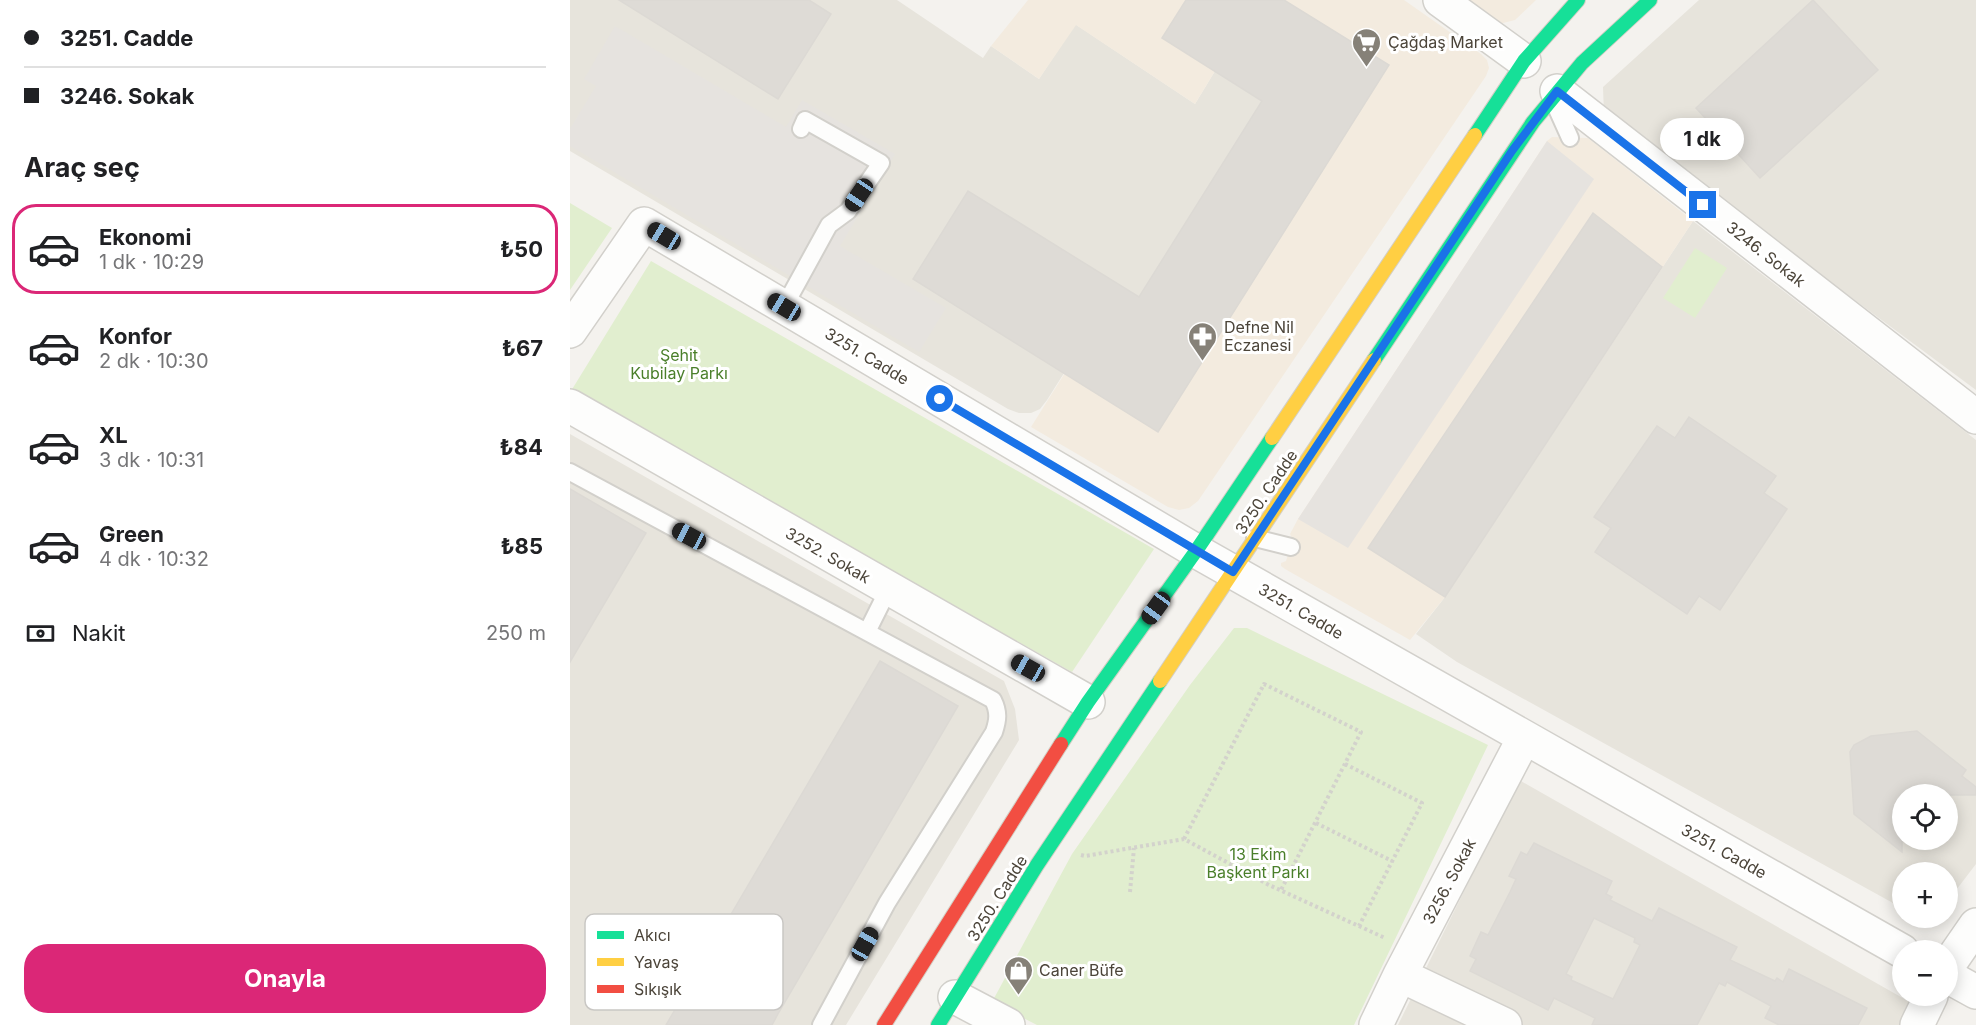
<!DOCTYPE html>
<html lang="tr">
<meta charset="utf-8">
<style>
:root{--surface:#fff;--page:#f2f2f2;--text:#202124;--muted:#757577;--line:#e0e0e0;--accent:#db2777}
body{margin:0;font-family:Inter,sans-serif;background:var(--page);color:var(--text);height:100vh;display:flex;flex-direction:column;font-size:22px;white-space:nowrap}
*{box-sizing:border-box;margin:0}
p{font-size:20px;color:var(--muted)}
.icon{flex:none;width:33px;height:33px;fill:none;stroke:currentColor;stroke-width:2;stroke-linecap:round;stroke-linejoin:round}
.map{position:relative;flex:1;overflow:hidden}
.details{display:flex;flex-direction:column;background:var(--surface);width:570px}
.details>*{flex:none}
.banner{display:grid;align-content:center;height:132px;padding:0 24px;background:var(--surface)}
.buttons{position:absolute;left:1322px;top:784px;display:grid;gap:12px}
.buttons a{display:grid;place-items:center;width:66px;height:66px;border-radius:50%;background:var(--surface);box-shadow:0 3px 15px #0003;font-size:30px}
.end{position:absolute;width:27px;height:27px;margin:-14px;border:8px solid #1a73e8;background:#fff;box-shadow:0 0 0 3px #fff}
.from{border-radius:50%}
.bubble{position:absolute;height:42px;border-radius:21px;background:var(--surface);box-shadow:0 3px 15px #0003;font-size:20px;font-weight:700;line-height:42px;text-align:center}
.car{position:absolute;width:18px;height:36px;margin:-18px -9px;border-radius:8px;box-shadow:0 0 4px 2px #0007;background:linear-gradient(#222 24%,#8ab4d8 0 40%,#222 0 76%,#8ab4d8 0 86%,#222 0)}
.banner b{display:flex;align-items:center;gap:21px;height:57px;font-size:22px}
.banner b+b{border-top:2px solid var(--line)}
.banner i{width:15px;height:15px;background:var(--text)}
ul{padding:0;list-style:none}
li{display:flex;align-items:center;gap:18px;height:90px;margin:0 12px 9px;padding:0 12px;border:3px solid transparent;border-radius:24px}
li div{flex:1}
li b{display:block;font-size:22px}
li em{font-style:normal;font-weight:700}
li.current{border-color:var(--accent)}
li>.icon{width:54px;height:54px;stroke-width:1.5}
h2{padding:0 24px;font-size:27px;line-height:72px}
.pay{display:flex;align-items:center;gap:15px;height:66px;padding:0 24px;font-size:22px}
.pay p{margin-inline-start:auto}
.action{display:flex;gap:12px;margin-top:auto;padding:12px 24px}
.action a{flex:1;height:69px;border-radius:24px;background:var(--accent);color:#fff;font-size:24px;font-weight:700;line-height:69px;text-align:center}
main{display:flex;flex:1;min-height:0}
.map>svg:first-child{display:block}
.residential{fill:#e7e4dc;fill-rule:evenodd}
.commercial{fill:#f3ebdf}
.green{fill:#e1eecf}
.parking{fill:#e6e3df}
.building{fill:#dedbd6;stroke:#dcd9d4;stroke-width:1.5;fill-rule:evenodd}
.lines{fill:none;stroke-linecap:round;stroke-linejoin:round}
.lane-casing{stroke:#d2d0cb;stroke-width:20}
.street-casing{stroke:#d2d0cb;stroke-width:36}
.fast-casing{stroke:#d3cfc5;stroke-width:16}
.slow-casing{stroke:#d3cfc5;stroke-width:16}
.jam-casing{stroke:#d3cfc5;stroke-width:16}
.path{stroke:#d3d2cc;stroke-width:4;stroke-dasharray:3 3;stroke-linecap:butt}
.lane{stroke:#fdfdfc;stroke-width:16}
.street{stroke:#fdfdfc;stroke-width:33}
.fast{stroke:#16e098;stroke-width:14}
.slow{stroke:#ffcf43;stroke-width:14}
.jam{stroke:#f24e42;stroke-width:14}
.route{stroke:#1a73e8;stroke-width:8}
.labels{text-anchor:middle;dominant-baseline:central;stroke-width:6;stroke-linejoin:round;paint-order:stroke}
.poi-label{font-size:16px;fill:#4b4439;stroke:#fff;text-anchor:start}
.street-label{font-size:16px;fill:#4b4439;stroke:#fff}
.park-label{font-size:16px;fill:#4a7f2a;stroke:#fff}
.key{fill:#fff;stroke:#c9c7c4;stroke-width:1.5}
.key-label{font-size:16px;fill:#4b4439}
</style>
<main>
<section class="details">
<div class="banner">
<b><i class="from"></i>3251. Cadde</b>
<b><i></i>3246. Sokak</b>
</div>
<h2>Araç seç</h2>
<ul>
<li class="current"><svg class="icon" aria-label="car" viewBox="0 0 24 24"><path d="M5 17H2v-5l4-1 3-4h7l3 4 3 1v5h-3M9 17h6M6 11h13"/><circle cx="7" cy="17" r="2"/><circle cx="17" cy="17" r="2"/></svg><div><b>Ekonomi</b><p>1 dk · 10:29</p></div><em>₺50</em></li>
<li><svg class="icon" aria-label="car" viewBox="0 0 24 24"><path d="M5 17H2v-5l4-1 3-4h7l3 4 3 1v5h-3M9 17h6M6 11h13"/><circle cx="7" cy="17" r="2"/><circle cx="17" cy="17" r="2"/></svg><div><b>Konfor</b><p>2 dk · 10:30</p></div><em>₺67</em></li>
<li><svg class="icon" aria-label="car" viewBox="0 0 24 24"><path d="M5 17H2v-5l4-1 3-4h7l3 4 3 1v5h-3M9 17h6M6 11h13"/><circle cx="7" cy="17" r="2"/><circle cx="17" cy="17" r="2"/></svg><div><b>XL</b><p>3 dk · 10:31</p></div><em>₺84</em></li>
<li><svg class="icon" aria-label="car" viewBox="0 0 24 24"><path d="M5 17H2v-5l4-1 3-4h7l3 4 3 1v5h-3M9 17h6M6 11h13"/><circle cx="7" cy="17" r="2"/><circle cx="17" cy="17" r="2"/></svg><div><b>Green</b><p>4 dk · 10:32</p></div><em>₺85</em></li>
</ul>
<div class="pay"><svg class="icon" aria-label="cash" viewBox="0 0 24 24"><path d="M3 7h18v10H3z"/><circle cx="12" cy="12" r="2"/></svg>Nakit<p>250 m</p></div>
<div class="action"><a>Onayla</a></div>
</section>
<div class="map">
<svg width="1406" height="1025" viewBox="0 0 1406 1025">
<rect width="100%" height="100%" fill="#f4f2ee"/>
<path class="residential" d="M 0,0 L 327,0 L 413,58 L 421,46 L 469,79 L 505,24 L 625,104 L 645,71 L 692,101 L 569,297 L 549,286 L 477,400 L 470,409 L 461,413 L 449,413 L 438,409 L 0,151 Z
M 1129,0 L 1406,0 L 1406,390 L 1034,114 L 1033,87 Z
M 1123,221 L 1406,440 L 1406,864 L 1377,902 L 1377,873 L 1332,873 L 1332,908 L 887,662 L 846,634 L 875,597 ZM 1332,795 L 1377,795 L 1377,840 L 1332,840 Z
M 0,434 L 434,681 L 445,709 L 449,740 L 276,1025 L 0,1025 Z
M 949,780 L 1345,1005 L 1335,1025 L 828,1025 Z"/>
<path class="commercial" d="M 458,0 L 834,0 L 911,54 L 917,60 L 919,68 L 916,76 L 628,501 L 619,508 L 609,510 L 598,507 L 461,427 L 550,285 L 569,297 L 692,101 L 645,71 L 625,104 L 506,25 L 469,79 L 421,46 Z
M 895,0 L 966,0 L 945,20 L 933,23 L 927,22 Z
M 982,137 L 1018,138 L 1123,221 L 875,597 L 840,640 L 715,569 L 711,566 L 711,563 L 716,561 L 723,540 L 720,534 L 728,519 L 977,141 Z"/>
<path class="green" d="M 0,203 L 42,228 L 0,290 Z
M 1125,248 L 1157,268 L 1125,318 L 1093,298 Z
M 81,261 L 584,549 L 502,672 L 1,391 Z
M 664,628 L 677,628 L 918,745 L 784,1025 L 467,1025 L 422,1002 L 502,854 L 620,685 Z"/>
<path class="parking" d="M 45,26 L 216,127 L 232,100 L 325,154 L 270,246 L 376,308 L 349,352 L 0,146 L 0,129 L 26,86 L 14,79 Z
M 977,141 L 1024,179 L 778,548 L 728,519 Z"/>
<path class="building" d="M 49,0 L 239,0 L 261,14 L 208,99 Z
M 616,0 L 714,0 L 819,65 L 588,432 L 343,279 L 398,191 L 569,297 L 692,101 L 592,38 Z
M 1243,0 L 1308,70 L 1190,178 L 1126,108 Z
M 1023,213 L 1092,267 L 875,597 L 798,548 Z
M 1119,417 L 1206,476 L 1194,493 L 1217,509 L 1150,610 L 1129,596 L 1117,614 L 1025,552 L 1041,528 L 1024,517 L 1087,426 L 1105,438 Z
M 0,489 L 76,533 L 0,662 Z
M 310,661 L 388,706 L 209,1012 L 202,1025 L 96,1025 Z
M 1347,731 L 1396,770 L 1392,776 L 1406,787 L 1406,795 L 1332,795 L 1332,852 L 1284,814 L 1280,752 L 1284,745 L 1301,736 Z
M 964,843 L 1042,881 L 1036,894 L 1042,897 L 1040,900 L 1082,921 L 1089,908 L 1167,947 L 1160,960 L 1205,981 L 1207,978 L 1213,982 L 1219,969 L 1297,1008 L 1288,1025 L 1209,1025 L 1195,1018 L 1201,1006 L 1157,982 L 1155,986 L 1149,983 L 1127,1025 L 1022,1025 L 1025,1018 L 984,998 L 978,1010 L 900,971 L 906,959 L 900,956 L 911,932 L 918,935 L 940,892 L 946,879 L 939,876 L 951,852 L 957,855 ZM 1024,918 L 1065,938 L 1064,942 L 1070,945 L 1043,999 L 1001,980 L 1002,977 L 996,974 Z"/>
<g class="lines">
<defs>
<path id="lane" d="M 982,98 L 1000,138
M 214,307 L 259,225 L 278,211 L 311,163 L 235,120 L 231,129
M 0,472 L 423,700 C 429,712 428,720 424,732 L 317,903 L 251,1025
M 685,538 L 721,547
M 297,632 L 318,590"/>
<path id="street" d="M 870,0 L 954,61
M 987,91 L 1406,417
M 0,331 L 74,224 L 626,551 L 1332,951
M 0,406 L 518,702
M 1377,967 L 1406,925
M 830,975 L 935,1025
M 1377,976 L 1406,992
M 385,997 L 438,1025
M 806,1025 L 830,975 L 954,738
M 1347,1025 L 1361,996"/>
<path id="fast" d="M 905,135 L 954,61 L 1008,0
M 804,360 L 963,122 L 1012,63 L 1080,0
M 491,744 L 518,702 L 626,551 L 702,438
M 368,1025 L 467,865 L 590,681"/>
<path id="slow" d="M 702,438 L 905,135
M 590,681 L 804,360"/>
<path id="jam" d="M 314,1025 L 491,744"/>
</defs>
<use href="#lane" class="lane-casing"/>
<use href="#street" class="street-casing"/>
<use href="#fast" class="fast-casing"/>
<use href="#slow" class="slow-casing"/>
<use href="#jam" class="jam-casing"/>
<path class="path" d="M 775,764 L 852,803 L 789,926
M 746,823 L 822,861
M 614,839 L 694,684 L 791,732 L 711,890
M 511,855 L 515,856 L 614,839 L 699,885 L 815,938
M 560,892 L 564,848"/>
<use href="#lane" class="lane"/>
<use href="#street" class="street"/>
<use href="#fast" class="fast"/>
<use href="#slow" class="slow"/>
<use href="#jam" class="jam"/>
</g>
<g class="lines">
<path class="route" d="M 370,399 L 663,572 L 942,151 L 987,91 L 1133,205"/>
</g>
<defs>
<symbol id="supermarket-pin" viewBox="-11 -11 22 30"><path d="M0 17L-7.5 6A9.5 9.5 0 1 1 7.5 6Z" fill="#868178" stroke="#fff"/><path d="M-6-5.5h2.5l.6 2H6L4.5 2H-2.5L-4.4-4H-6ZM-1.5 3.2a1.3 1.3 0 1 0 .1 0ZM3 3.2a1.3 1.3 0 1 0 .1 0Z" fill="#fff"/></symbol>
<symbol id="pharmacy-pin" viewBox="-11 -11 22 30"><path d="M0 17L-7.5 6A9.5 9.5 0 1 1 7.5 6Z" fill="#868178" stroke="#fff"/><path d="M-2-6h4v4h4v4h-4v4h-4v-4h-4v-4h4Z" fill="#fff"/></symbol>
<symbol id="shop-pin" viewBox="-11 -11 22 30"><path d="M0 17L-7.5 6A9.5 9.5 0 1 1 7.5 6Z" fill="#868178" stroke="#fff"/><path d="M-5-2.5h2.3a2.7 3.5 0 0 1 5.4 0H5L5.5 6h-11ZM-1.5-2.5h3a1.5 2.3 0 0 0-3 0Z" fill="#fff"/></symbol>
</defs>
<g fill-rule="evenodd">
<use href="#supermarket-pin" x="780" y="26" width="33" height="45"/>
<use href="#pharmacy-pin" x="616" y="320" width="33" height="45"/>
<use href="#shop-pin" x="432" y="954" width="33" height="45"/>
</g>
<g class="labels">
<g class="poi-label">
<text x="818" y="42">Çağdaş Market</text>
<text x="654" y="327">Defne Nil<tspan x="654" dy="18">Eczanesi</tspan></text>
<text x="469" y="970">Caner Büfe</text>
</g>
<g class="street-label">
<text transform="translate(1196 254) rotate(38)">3246. Sokak</text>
<text transform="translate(297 356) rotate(31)">3251. Cadde</text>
<text transform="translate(696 492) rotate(-56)">3250. Cadde</text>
<text transform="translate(258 555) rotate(30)">3252. Sokak</text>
<text transform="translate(731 611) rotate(30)">3251. Cadde</text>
<text transform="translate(1154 851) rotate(29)">3251. Cadde</text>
<text transform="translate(879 881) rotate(-62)">3256. Sokak</text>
<text transform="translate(427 898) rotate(-58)">3250. Cadde</text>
</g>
<g class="park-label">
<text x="109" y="355">Şehit<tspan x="109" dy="18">Kubilay Parkı</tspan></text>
<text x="688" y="854">13 Ekim<tspan x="688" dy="18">Başkent Parkı</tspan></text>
</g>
</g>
<rect x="15" y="914" width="198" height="96" rx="9" class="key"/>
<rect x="27" y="931" width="27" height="8" fill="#16e098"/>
<rect x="27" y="958" width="27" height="8" fill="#ffcf43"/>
<rect x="27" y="985" width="27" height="8" fill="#f24e42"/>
<g class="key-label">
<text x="64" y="941">Akıcı</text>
<text x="64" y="968">Yavaş</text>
<text x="64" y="995">Sıkışık</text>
</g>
</svg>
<div class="buttons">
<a><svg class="icon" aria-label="locate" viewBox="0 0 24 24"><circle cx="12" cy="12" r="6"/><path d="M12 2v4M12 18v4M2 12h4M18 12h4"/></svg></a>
<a>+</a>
<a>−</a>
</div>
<i class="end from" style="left:370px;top:399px"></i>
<i class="end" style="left:1133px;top:205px"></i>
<div class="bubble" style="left:1090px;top:118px;width:84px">1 dk</div>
<i class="car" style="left:289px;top:195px;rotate:214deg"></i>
<i class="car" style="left:94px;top:236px;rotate:301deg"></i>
<i class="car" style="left:214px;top:307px;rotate:301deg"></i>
<i class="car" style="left:119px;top:536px;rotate:298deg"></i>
<i class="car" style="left:586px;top:608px;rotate:216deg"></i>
<i class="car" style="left:458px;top:668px;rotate:299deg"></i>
<i class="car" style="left:295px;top:944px;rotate:29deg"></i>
</div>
</main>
